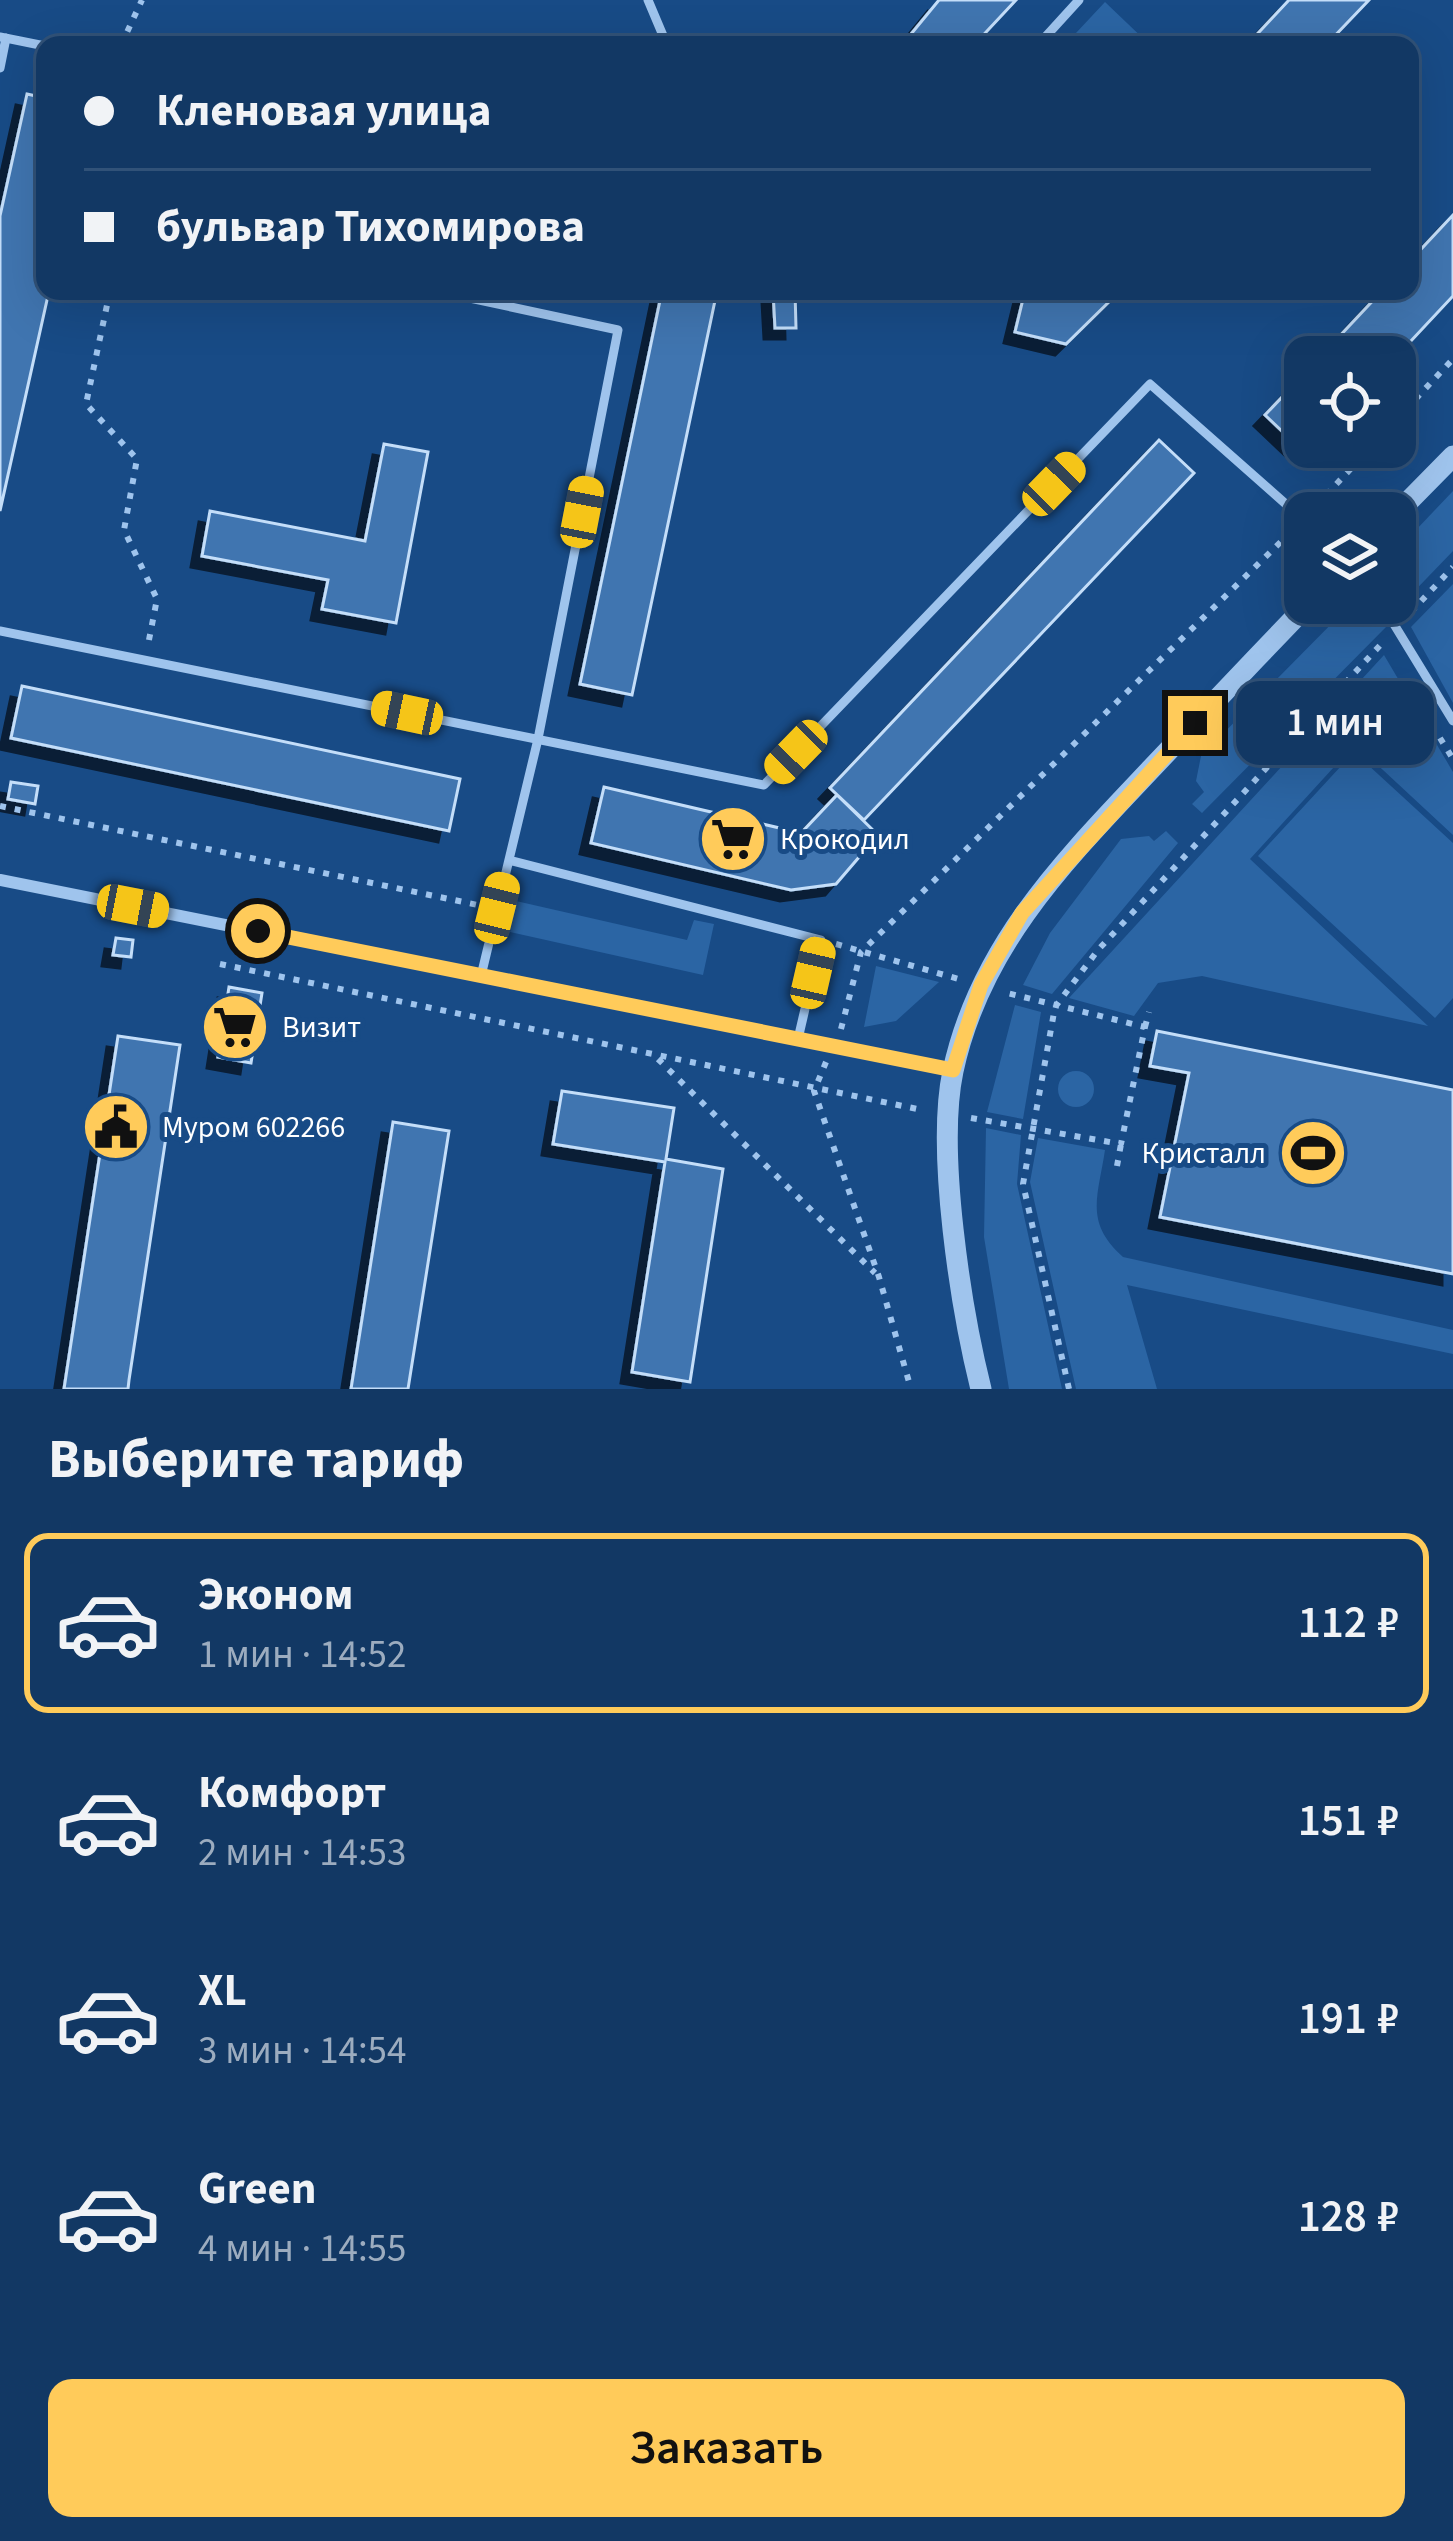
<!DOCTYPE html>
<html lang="ru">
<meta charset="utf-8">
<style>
:root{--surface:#123864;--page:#1f436d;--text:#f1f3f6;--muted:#9cacbf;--line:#315278;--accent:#ffcb5a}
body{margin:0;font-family:"Source Sans 3",sans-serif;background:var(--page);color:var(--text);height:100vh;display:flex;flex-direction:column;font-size:45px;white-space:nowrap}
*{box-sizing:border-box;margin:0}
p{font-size:39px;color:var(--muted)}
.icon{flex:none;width:66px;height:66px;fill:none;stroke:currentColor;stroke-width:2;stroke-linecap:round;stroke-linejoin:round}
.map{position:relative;height:1389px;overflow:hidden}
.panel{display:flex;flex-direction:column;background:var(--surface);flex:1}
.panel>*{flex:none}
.hud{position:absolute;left:36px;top:36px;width:1383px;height:264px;border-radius:24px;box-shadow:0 12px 48px #0002,0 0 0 3px var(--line);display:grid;align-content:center;height:264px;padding:0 48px;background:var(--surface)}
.fabs{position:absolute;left:1284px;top:336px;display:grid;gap:24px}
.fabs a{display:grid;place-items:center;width:132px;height:132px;border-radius:24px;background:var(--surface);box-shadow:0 12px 48px #0002,0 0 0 3px var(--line);font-size:60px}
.end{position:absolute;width:54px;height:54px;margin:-27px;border:15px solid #ffcb5a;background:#111;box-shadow:0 0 0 6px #111}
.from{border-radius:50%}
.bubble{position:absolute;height:84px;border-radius:24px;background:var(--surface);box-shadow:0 12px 48px #0002,0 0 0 3px var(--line);font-size:39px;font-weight:600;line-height:84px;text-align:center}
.car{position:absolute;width:36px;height:72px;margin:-36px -18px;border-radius:15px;box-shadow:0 0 9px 3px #0007;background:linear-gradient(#f5c518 24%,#345 0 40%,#f5c518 0 76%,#345 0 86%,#f5c518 0)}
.hud b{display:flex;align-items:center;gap:42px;height:114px;font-size:45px}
.hud b+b{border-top:3px solid var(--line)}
.hud i{width:30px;height:30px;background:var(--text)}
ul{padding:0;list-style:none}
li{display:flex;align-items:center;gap:36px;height:180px;margin:0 24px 18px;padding:0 24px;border:6px solid transparent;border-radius:24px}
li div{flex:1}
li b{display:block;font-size:45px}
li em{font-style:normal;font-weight:600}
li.selected{border-color:var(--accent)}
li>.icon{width:108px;height:108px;stroke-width:1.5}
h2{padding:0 48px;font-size:54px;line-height:144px}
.cta{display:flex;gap:24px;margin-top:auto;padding:24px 48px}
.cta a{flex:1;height:138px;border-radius:24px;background:var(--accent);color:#111;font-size:48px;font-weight:600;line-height:138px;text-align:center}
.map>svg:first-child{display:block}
.green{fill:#2b65a4}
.building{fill:#4175b0;stroke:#c4def9;stroke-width:3;filter:url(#shadow)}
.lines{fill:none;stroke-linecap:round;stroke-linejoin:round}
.path{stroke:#9fc4ed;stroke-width:6;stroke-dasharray:6 9;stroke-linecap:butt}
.service{stroke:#9fc4ed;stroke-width:9}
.minor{stroke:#9fc4ed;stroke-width:12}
.tertiary{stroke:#9fc4ed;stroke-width:21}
.route{stroke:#ffcb5a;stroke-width:15}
.labels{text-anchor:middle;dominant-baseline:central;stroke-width:10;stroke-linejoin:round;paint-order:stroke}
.poi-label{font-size:30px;fill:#fff;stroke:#184b86;text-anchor:start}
</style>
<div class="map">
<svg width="1453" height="1389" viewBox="0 0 1453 1389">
<defs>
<filter id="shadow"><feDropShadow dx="-11" dy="11" stdDeviation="0" flood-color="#0009"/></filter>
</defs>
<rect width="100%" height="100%" fill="#184b86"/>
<path class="green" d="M 1105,2 L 1150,45 L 1088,45 L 1076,33 Z
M 1453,491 L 1453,551 L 1400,606 L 1395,595 L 1395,552 Z
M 1453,584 L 1453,703 L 1411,627 Z
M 1352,603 L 1384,616 L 1387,626 L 1202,813 L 1192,804 L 1204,792 L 1196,781 L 1201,756 Z
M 1384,655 L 1453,772 L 1453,835 L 1355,744 L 1250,859 L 1428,1026 L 1202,976 L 1158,983 L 1134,1016 L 1069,998 Z
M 1354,752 L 1453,843 L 1453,998 L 1435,1018 L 1258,856 Z
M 1166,831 L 1178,843 L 1052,994 L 1023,985 L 1050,933 L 1121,839 L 1149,836 L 1154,841 Z
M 516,901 L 687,940 L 694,920 L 714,924 L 703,975 L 510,932 Z
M 876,966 L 939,982 L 896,1021 L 864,1027 Z
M 1015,1005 L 1041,1012 L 1023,1119 L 987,1112 Z
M1058 1089a18 18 0 1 1 36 0a18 18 0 1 1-36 0Z
M 986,1128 L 1021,1135 L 1017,1184 L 1062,1389 L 1009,1389 L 984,1237 Z
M 1038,1138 L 1105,1150 C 1098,1197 1084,1222 1123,1257 L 1453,1330 L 1453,1354 L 1127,1285 L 1157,1389 L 1076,1389 L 1030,1182 Z"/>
<path class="building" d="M 939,0 L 1016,0 L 974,45 L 902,45 Z
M 1289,0 L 1369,0 L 1326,45 L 1247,45 Z
M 27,94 L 45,98 L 49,291 L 0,511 L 0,216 Z
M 1453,215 L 1453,296 L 1395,358 L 1320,357 L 1382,291 L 1410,291 L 1410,261 Z
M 662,291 L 717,291 L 632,695 L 580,684 Z
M 773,291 L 795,291 L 796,328 L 775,328 Z
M 1025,291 L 1118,291 L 1119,292 L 1066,344 L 1015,332 Z
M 1305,373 L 1305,447 L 1311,447 L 1305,453 L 1265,415 Z
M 1159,440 L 1194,473 L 864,820 L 830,788 Z
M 384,444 L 428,452 L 396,623 L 322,609 L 328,580 L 202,556 L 210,511 L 365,541 Z
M 22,686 L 460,779 L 449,831 L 11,738 Z
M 11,782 L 38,786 L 35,804 L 8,799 Z
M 604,787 L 801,833 L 837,795 L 878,835 L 836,884 L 791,890 L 591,843 Z
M 116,938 L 133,940 L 131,957 L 113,955 Z
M 229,987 L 262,993 L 251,1063 L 218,1057 Z
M 1157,1031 L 1453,1090 L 1453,1274 L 1160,1217 L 1189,1073 L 1150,1066 Z
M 118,1036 L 180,1045 L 129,1380 L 128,1389 L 64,1389 Z
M 562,1091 L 674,1108 L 666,1159 L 723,1169 L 690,1382 L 632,1372 L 665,1162 L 553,1144 Z
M 393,1122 L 449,1131 L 408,1389 L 351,1389 Z"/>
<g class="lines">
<path class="path" d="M 121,45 L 142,0
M 110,291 L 86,404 L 137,459 L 124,530 L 157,599 L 148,645
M 1395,421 L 1453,359
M 1316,506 L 1371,447
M 1411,612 L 1453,567
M 1440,738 L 1453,759
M 0,806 L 478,905
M 836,944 L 962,980
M 220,964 L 922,1110
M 1145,1027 L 1149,1012
M 841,1029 L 861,952 L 1293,530
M 658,1059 L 875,1273
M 826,1062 L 814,1091 L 879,1277 L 911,1389
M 971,1118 L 1121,1144 L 1145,1027 L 1003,992
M 1117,1166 L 1121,1144
M 1069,1389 L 1023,1184 L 1055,1007 L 1098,950 L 1385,640"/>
<path class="service" d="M 648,0 L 667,45
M 0,37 L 45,46
M 1038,45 L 1079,0
M 0,68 L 6,38
M 437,291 L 618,330 L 538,739 L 481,976
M 1381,603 L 1453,721
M 0,631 L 764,785 L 1150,384 L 1305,521
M 509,860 L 821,940 L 798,1039"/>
<path class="minor" d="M 0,880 L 953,1070"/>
<path class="tertiary" d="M 1395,515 L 1453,456
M 981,1389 C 961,1309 936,1151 953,1071 C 980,945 1066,859 1151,769 C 1203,714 1256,658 1309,603"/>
</g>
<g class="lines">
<path class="route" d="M 258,931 L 953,1070 L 981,985 L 1022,913 L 1195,723"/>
</g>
<defs>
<symbol id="supermarket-disc" viewBox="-11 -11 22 22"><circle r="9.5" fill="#ffcb5a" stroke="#184b86"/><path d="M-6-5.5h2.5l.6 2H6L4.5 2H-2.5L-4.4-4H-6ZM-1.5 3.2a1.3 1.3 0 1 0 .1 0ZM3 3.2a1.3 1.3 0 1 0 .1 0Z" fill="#111"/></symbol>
<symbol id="civic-disc" viewBox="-11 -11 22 22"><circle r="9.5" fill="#ffcb5a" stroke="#184b86"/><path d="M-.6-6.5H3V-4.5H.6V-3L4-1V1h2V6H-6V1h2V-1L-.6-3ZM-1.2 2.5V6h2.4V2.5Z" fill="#111"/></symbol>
<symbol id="stadium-disc" viewBox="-11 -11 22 22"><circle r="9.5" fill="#ffcb5a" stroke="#184b86"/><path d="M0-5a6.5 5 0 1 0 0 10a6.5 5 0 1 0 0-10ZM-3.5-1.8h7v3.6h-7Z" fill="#111"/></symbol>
</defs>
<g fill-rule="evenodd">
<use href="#supermarket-disc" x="695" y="801" width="76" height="76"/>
<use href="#supermarket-disc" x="197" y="989" width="76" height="76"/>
<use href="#civic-disc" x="78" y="1089" width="76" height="76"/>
<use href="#stadium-disc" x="1275" y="1115" width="76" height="76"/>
</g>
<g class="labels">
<g class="poi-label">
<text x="780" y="839">Крокодил</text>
<text x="282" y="1027">Визит</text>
<text x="162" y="1127">Муром 602266</text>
<text x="1266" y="1153" text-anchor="end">Кристалл</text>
</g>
</g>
</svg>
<div class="fabs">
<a><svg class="icon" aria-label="locate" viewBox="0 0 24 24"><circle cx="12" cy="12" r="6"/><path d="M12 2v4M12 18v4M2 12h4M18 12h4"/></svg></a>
<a><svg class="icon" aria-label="layers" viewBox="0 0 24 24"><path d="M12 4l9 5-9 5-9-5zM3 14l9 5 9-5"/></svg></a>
</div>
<i class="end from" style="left:258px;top:931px"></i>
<i class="end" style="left:1195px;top:723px"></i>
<div class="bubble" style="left:1236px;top:681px;width:198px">1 мин</div>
<i class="car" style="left:1054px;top:484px;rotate:44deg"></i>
<i class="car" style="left:582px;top:512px;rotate:11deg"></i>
<i class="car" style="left:407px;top:713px;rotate:282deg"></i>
<i class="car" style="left:796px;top:752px;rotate:224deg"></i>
<i class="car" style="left:133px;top:906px;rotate:101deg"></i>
<i class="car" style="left:497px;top:908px;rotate:14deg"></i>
<i class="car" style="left:813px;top:973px;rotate:13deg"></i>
<div class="hud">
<b><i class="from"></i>Кленовая улица</b>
<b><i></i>бульвар Тихомирова</b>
</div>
</div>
<section class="panel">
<h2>Выберите тариф</h2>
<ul>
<li class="selected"><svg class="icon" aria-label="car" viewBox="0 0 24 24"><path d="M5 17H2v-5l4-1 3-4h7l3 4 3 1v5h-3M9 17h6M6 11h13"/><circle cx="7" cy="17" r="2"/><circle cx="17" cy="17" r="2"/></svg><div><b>Эконом</b><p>1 мин · 14:52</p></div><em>112 ₽</em></li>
<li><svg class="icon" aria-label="car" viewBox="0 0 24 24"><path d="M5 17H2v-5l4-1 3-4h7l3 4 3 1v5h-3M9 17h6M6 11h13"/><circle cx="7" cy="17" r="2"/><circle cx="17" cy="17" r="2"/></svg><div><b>Комфорт</b><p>2 мин · 14:53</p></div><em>151 ₽</em></li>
<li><svg class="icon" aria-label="car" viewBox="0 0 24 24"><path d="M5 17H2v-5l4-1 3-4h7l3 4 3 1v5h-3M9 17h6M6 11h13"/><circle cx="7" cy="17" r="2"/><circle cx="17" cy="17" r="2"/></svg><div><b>XL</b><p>3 мин · 14:54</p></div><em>191 ₽</em></li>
<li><svg class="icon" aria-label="car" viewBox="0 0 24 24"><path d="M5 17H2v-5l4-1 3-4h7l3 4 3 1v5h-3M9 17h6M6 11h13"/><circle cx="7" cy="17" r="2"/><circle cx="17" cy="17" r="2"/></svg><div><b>Green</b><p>4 мин · 14:55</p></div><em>128 ₽</em></li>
</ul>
<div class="cta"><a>Заказать</a></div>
</section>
